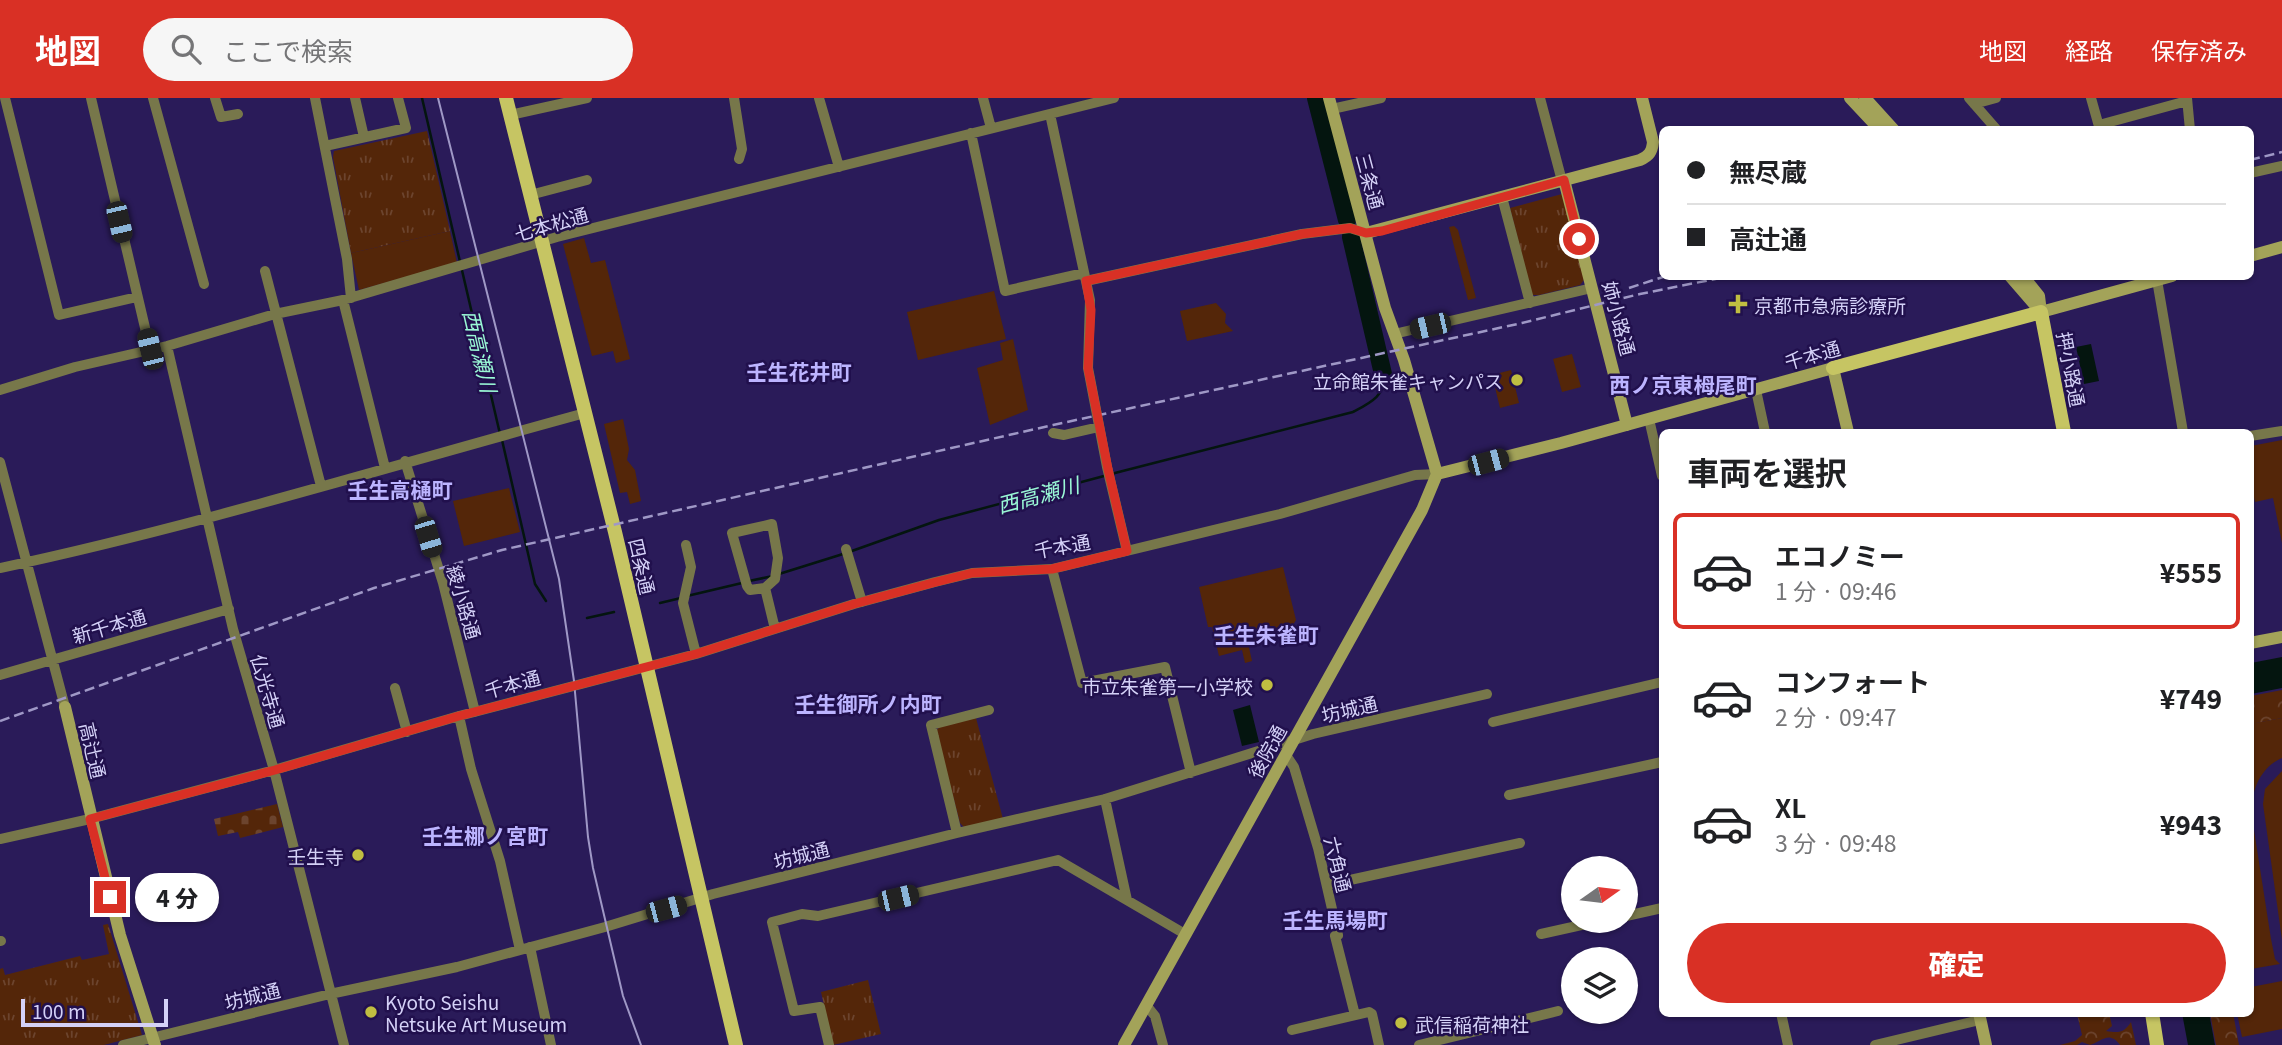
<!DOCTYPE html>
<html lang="ja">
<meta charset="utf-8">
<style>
:root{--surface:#fff;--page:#f6f6f6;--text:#202124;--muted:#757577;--line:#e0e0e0;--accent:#d93025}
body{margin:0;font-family:Georgia,"Noto Sans JP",serif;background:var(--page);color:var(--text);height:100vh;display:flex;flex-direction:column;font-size:26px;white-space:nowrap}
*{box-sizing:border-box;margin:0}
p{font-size:23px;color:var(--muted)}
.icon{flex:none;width:38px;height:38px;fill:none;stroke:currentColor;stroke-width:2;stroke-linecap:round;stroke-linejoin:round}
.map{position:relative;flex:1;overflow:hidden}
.details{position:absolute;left:1659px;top:331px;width:595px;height:588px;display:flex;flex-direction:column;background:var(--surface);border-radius:10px;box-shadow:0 2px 5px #0004}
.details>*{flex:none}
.hud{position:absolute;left:1659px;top:28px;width:595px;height:154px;border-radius:10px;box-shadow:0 2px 5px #0004;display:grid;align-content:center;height:154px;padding:0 28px;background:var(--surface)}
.needle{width:46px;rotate:76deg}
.fabs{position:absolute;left:1561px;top:758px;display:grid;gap:14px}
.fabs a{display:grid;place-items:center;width:77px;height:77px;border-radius:50%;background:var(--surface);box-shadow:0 2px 5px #0004;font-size:35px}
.scale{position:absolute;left:21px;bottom:18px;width:147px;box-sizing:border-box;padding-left:7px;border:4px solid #d4d1f7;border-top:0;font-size:19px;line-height:24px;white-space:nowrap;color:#d4d1f7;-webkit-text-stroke:5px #21104d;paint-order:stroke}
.end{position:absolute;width:32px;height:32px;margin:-16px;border:9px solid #d93025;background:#fff;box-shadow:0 0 0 4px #fff}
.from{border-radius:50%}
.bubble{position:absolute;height:49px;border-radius:24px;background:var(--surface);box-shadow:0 2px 5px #0004;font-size:23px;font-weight:800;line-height:49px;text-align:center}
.car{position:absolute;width:21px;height:42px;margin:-21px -10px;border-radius:9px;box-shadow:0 0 5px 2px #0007;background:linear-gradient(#222 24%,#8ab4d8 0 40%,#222 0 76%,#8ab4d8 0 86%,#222 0)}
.hud b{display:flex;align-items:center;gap:24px;height:66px;font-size:26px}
.hud b+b{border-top:2px solid var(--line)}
.hud i{width:18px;height:18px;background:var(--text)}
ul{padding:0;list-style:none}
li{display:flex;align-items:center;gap:21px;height:116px;margin:0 14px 10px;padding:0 14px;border:4px solid transparent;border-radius:10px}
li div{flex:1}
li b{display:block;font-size:26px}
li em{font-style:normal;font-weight:800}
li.on{border-color:var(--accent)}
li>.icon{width:63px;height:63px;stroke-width:1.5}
h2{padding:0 28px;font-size:32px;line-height:84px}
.cta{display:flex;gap:14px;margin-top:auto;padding:14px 28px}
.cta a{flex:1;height:80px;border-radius:42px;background:var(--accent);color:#fff;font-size:28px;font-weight:800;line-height:80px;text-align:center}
header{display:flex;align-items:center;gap:42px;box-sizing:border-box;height:98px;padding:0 35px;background:var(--accent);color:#fff}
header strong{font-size:33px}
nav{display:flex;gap:38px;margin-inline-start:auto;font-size:24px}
.search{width:490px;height:63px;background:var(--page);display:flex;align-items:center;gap:18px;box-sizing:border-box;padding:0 24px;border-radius:38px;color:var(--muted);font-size:26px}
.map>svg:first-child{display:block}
.green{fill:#542609}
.forest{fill:url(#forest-crowns)}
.cemetery{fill:url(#cemetery-stones)}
.park{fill:url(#park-tufts)}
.water{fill:#04150f}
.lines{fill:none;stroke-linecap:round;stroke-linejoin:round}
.stream{stroke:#04150f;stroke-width:2.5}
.river{stroke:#04150f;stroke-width:18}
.street{stroke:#77774a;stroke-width:10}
.secondary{stroke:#a3a359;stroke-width:12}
.primary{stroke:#c6c563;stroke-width:14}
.tram{stroke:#9f98c6;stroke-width:2}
.rail{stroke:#9f98c6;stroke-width:2.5;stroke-dasharray:10 5;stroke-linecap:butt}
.route{stroke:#d93025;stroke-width:9}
.poi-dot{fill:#c0be41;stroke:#21104d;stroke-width:2.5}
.labels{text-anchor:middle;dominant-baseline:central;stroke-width:5;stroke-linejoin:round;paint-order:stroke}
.street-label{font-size:19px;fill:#d4d1f7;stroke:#21104d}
.poi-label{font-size:19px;fill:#d4d1f7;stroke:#21104d;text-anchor:start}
.water-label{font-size:21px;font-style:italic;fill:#9af9d6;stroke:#21104d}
.neighbourhood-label{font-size:21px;font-weight:bold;fill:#bcb4ff;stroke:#21104d}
</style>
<header>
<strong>地図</strong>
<div class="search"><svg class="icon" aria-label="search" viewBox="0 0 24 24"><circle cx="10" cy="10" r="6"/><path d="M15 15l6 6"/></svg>ここで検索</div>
<nav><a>地図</a><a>経路</a><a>保存済み</a></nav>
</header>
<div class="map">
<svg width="2282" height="947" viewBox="0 0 2282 947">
<defs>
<pattern id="forest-crowns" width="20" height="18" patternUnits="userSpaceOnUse" patternTransform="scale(1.75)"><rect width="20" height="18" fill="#542609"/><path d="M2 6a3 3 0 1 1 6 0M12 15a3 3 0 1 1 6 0" fill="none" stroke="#6c442e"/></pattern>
<pattern id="cemetery-stones" width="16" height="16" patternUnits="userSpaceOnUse" patternTransform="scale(1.75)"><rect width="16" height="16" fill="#542609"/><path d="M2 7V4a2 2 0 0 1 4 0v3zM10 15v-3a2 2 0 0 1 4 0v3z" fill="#6c442e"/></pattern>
<pattern id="park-tufts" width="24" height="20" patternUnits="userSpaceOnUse" patternTransform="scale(1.75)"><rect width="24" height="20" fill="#542609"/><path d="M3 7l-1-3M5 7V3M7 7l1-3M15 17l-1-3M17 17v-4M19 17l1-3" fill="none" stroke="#6c442e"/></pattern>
</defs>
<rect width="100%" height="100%" fill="#2a1b59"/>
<path class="green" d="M 1454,128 L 1458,132 L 1476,200 L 1468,202 L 1449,129 Z
M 450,133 L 457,165 L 359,192 L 351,155 Z
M 584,140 L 591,165 L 605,162 L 630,261 L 616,265 L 613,253 L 592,258 L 563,146 Z
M 994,193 L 1006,241 L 918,262 L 907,214 Z
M 1216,205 L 1226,216 L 1225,225 L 1233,233 L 1187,243 L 1180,213 Z
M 1013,241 L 1028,312 L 990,327 L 977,270 L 1003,262 L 1000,245 Z
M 1572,256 L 1581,289 L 1562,294 L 1553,261 Z
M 1511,272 L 1519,305 L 1500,310 L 1492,277 Z
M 623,321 L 629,351 L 627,362 L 635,372 L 641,403 L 630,406 L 627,394 L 620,395 L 604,326 Z
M 2282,342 L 2282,445 L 2273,400 L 2255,404 L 2251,385 L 2251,348 Z
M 509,390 L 520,434 L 464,448 L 453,403 Z
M 1283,469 L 1296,522 L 1288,535 L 1248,545 L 1252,563 L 1245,565 L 1242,552 L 1219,558 L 1212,529 L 1208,529 L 1199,489 Z
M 2282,620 L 2282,660 C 2261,669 2252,691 2251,713 L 2271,841 L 2275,861 L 2280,866 L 2251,871 L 2250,626 Z
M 2282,673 L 2282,842 L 2263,706 L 2265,691 Z
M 2282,883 L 2282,931 L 2242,939 L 2237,915 L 2250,915 L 2251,889 Z"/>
<path class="forest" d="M 2282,592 L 2282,620 L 2251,626 L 2251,598 Z
M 2080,915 L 2109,915 L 2112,928 L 2106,933 C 2119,935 2124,935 2131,924 L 2136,947 L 2120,947 C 2109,932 2101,944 2090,947 L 2082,944 L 2077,947 L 2060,947 L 2075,943 L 2082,937 L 2077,916 Z
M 2210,915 L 2233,915 L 2239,947 L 2216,947 Z"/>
<path class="cemetery" d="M 277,706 L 283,729 L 240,740 L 238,734 L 218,738 L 214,721 Z"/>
<path class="park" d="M 427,33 L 450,133 L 351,155 L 333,59 L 334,53 Z
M 1562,96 L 1584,182 L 1580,187 L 1539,197 L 1532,197 L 1510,110 Z
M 976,620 L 1003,721 L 965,730 L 960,725 L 936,633 L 940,628 Z
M 108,826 L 142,937 L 104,947 L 0,947 L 0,871 L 3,870 L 5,877 L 80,858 L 82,862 L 109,856 L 103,827 Z
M 868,882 L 881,936 L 833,947 L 821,894 Z"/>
<path class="water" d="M 2091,246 L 2099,283 L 2084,286 L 2076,249 Z
M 2282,559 L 2282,590 L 2251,596 L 2251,565 Z
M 1250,607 L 1259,644 L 1242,648 L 1233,612 Z
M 2182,915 L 2209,915 L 2215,947 L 2188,947 Z"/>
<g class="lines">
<path class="stream" d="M 422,0 L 500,336
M 502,342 L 535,486 L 546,503
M 1111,376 L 1353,314 C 1370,305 1387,297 1383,276
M 849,454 L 939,422 L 1104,378
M 779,476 L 843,456
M 749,483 L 773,478
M 687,498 L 742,485
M 660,505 L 681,500
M 587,520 L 614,514"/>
<path class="river" d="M 1316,0 L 1347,122
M 1351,139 L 1383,276"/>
<path class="street" d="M 5,0 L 59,217 L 137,199
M 91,0 L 150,251
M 153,0 L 204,186
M 215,0 L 221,19 L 238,16
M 315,0 L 347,161 L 351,200
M 355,0 L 364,39
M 734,0 L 742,51 L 739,61
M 819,0 L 839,69
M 983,0 L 991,30
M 1540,0 L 1562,83
M 1969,0 L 1997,32
M 2091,0 L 2100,32
M 2187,0 L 2190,32
M 1974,6 L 1996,0
M 1332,11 L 1381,0
M 1050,16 L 1090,202 L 1088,270 L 1107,369 L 1127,453
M 510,17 L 587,0
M 2099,27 L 2187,3
M 971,35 L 1005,193 L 1084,175
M 325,48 L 406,30 L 398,0
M 2250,75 L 2282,68
M 530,97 L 587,82
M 1502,99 L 1530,205
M 265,173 L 321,388
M 2157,182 L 2183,334
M 1086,183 L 1302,136 L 1350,130 L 1366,135
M 343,202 L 385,370
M 1394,236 L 1592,190
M 167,248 L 233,531 L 274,672 L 344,947
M 0,292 L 75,269 L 167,248 L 275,216 L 343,202 L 557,139 L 1114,0
M 1756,292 L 1765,334
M 1649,321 L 1662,378
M 1053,335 L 1064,337 L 1099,329
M 2250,338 L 2282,333
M 405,363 L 443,485 L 475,614
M 0,364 L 65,609
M 686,447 L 691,469 L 683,505 L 696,556
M 846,451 L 862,504
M 0,470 C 197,428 390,368 585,315
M 1052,471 L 1082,585 L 1165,569 L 1191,675
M 765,490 L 750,492 L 747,488 L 732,435 L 772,426 L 778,460 L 775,481 L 765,490 L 775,531
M 0,577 L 229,511
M 395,590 L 407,634
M 459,618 L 471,671 L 500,763 L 520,852
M 1493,624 L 1662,584
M 1286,657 L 1294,669 L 1318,750 L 1338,837 L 1335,838 L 1355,917
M 1509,697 L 1662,664
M 1105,701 L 1127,802
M 957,735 L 931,627 L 989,612
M 0,741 L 90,721 L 274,672 L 459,618 L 696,556 L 854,506 L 935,484 L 972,475 L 1052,471 L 1280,416 L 1415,377 L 1437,376
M 1327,787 L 1520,745
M 1626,818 L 1662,810
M 1541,836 L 1604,822
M 0,843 L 1,843
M 530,849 L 551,947
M 1147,908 L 1155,918 L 1163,947
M 1781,915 L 1788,947
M 1292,932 L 1369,914 L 1372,916 L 1379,947
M 123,947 L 330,896 L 457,869 L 605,829 L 713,796 L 957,735 L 1105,701 L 1313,636 L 1487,596
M 829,947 L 820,909 L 794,913 L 772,824 L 802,816 L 818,818 L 1058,762 L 1185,836
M 1419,947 L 1558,913
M 1875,947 L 1980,922"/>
<path class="secondary" d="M 1329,0 L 1385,210 L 1404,262 L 1437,376
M 1850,0 L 1880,32
M 1865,0 L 1894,32
M 1564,82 L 1627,327
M 1366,135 L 1640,62 C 1649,58 1652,54 1653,44 L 1642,0
M 2250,158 L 2282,149
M 2010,178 L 2041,214
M 2023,178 L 2039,198 L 2041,214
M 2041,214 L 2172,178
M 1437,376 L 1561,345 L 1833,270 L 1848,334
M 2250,545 L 2282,539
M 65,609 L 120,837 L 155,947
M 1979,915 L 1986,947
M 1124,947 L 1422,412 L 1437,376"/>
<path class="primary" d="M 506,0 L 615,434 L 736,947
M 1833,270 L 2041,214 L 2064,334
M 2152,915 L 2157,947"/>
<path class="tram" d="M 438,0 L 559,481 L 574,583 L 588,739 L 593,770 L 623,898 L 641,947"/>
<path class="rail" d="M 2250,62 L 2282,54
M 1629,190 L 1666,178
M 0,623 L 374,490 L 502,452 L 1053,327 L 1522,225 L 1640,196 L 1730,178"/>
</g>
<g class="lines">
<path class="route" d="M 110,799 L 90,721 L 275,672 L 459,618 L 696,556 L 854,506 L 936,484 L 972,475 L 1052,471 L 1127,453 L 1108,371 L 1088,270 L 1091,212 L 1086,183 L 1302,136 L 1350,130 L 1366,135 L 1382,133 L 1564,82 L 1579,141"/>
</g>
<g class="poi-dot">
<path d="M1734.5 195.5h7v7h7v7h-7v7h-7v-7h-7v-7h7z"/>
<circle cx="1517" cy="282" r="7"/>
<circle cx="1267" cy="587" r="7"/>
<circle cx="358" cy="757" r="7"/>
<circle cx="371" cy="914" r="7"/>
<circle cx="1401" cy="925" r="7"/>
</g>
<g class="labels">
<g class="street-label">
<text transform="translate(1371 83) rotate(75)">三条通</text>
<text transform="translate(551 125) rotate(-16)">七本松通</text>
<text transform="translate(1620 220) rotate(75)">姉小路通</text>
<text transform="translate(1812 256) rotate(-16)">千本通</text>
<text transform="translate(2072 271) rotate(79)">押小路通</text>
<text transform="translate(1062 447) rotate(-10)">千本通</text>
<text transform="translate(643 468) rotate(77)">四条通</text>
<text transform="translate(465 504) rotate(74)">綾小路通</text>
<text transform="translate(109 527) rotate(-16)">新千本通</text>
<text transform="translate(512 585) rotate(-15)">千本通</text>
<text transform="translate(269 593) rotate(74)">仏光寺通</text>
<text transform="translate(1349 610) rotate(-13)">坊城通</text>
<text transform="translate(94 652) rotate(77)">高辻通</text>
<text transform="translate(1266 653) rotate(-61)">後院通</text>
<text transform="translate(801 756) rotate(-14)">坊城通</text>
<text transform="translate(1339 766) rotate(76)">六角通</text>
<text transform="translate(252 897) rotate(-14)">坊城通</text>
</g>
<g class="poi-label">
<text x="1754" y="206">京都市急病診療所</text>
<text x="1503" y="282" text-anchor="end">立命館朱雀キャンパス</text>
<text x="1253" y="587" text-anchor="end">市立朱雀第一小学校</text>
<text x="344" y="757" text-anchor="end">壬生寺</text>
<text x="385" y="903">Kyoto Seishu<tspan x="385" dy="22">Netsuke Art Museum</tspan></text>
<text x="1415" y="925">武信稲荷神社</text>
</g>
<g class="water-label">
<text transform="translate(481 253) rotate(77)">西高瀬川</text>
<text transform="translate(1038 396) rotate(-15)">西高瀬川</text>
</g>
<g class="neighbourhood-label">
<text x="799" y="273">壬生花井町</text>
<text x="1683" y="286">西ノ京東栂尾町</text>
<text x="400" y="391">壬生高樋町</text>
<text x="1266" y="536">壬生朱雀町</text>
<text x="868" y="605">壬生御所ノ内町</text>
<text x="485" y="737">壬生梛ノ宮町</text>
<text x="1335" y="821">壬生馬場町</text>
</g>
</g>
</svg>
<div class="fabs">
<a><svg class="needle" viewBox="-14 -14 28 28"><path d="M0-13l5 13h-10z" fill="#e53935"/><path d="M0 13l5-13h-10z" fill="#757577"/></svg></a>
<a><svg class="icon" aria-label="layers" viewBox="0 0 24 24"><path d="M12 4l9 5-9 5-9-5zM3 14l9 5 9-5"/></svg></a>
</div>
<div class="scale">100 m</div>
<i class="end from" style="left:1579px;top:141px"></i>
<i class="end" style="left:110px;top:799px"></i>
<div class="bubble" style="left:135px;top:775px;width:84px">4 分</div>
<i class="car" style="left:119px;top:124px;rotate:167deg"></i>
<i class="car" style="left:1430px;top:228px;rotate:257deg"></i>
<i class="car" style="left:150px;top:251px;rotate:346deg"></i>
<i class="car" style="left:1488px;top:364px;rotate:75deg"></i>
<i class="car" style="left:428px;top:439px;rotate:163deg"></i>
<i class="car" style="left:898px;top:800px;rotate:77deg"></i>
<i class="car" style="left:666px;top:811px;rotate:75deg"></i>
<div class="hud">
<b><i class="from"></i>無尽蔵</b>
<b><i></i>高辻通</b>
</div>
<section class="details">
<h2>車両を選択</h2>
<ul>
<li class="on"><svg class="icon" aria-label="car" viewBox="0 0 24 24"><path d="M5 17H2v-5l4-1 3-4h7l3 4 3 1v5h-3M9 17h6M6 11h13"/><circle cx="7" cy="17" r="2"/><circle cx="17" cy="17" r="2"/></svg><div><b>エコノミー</b><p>1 分 · 09:46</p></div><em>¥555</em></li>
<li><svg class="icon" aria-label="car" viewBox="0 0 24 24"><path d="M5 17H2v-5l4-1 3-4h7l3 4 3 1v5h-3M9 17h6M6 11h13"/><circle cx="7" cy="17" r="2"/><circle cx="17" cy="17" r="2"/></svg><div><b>コンフォート</b><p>2 分 · 09:47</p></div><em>¥749</em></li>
<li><svg class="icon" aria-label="car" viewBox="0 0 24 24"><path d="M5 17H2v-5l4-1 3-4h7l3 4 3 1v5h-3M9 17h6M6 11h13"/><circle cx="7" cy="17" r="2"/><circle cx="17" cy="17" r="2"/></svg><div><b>XL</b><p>3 分 · 09:48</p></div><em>¥943</em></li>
</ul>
<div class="cta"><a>確定</a></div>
</section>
</div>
